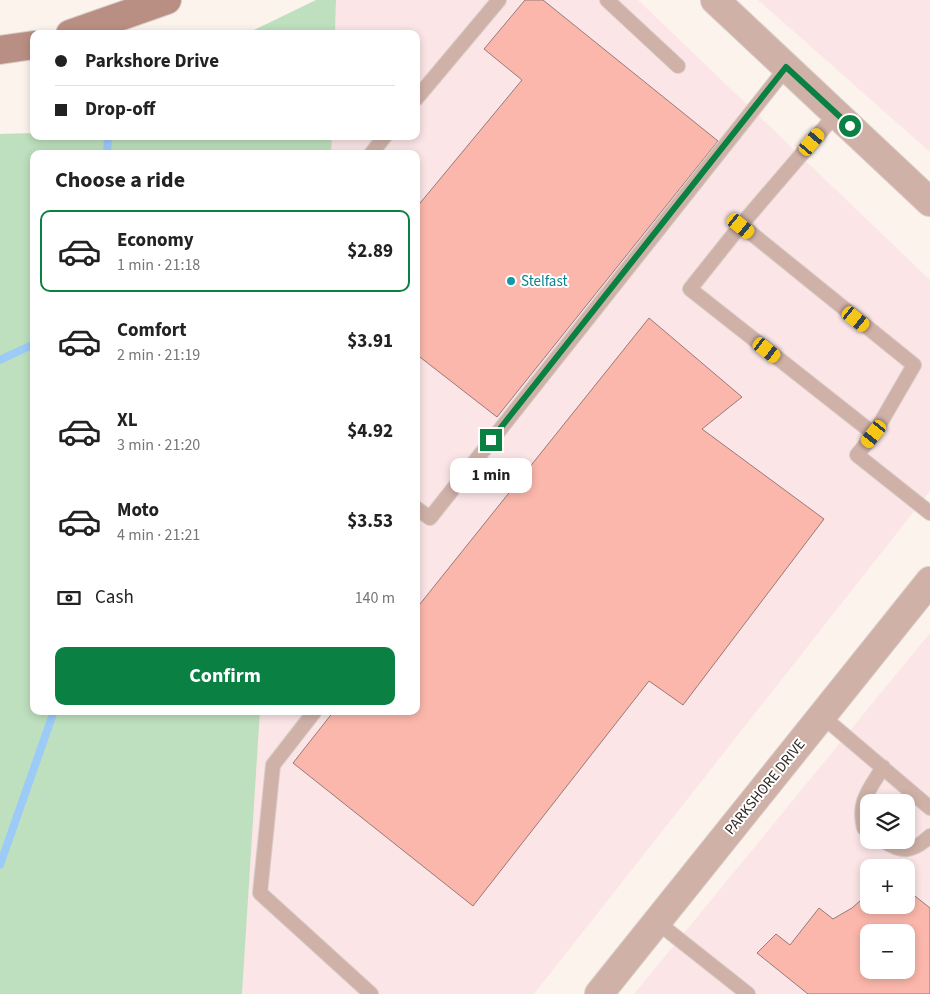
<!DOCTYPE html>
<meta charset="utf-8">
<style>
:root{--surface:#fff;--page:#f6f6f6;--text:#222;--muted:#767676;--line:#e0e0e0;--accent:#0b8043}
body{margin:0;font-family:"Source Sans 3",sans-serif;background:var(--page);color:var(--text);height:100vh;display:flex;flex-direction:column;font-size:19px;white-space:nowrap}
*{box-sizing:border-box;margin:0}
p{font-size:16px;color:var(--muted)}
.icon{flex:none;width:28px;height:28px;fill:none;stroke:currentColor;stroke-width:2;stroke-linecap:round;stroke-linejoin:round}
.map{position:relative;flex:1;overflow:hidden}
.details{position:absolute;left:30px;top:150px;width:390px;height:565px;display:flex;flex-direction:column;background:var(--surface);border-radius:10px;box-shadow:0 2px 8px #0003}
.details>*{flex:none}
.guide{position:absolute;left:30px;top:30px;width:390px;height:110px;border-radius:10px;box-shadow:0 2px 8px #0003;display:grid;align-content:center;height:110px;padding:0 25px;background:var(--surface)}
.buttons{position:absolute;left:860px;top:794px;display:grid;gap:10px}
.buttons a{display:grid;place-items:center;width:55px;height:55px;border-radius:10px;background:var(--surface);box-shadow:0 2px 8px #0003;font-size:25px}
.end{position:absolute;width:22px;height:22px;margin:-11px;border:6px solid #0b8043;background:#fff;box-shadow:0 0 0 2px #fff}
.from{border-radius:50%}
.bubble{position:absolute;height:35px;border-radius:10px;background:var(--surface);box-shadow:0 2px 8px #0003;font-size:16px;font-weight:700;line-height:35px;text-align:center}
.car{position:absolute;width:15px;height:30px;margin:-15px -8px;border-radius:6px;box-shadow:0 0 4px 1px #0007;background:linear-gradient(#f5c518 24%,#345 0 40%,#f5c518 0 76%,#345 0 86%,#f5c518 0)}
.guide b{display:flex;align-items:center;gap:18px;height:48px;font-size:19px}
.guide b+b{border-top:1px solid var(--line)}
.guide i{width:12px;height:12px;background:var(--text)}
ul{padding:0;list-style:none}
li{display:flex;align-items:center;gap:15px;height:82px;margin:0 10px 8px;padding:0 15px;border:2px solid transparent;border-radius:10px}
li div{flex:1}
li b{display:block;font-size:19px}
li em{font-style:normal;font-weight:700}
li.on{border-color:var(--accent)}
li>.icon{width:45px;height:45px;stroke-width:1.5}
h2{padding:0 25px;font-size:22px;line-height:60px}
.pay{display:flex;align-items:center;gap:12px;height:55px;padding:0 25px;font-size:19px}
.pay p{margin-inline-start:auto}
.action{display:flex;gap:10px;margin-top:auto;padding:10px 25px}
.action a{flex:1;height:58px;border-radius:10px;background:var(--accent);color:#fff;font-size:20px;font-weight:700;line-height:58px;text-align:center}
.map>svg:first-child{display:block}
.industrial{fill:#fbe5e6;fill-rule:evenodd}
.green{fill:#bee0be}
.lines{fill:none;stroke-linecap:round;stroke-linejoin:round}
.stream{stroke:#9ccbf8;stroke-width:8}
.building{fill:#fbb7ac;stroke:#967b77;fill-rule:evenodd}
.lane-casing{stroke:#d8cec9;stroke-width:16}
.street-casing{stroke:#d8cec9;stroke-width:30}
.secondary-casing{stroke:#d8cec9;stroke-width:30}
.lane{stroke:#cfb1a8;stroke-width:14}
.street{stroke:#cfb1a8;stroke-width:28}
.secondary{stroke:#ba8f83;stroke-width:28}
.route{stroke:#0b8043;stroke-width:6}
.culture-dot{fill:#0f9aa8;stroke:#fff;stroke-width:2}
.labels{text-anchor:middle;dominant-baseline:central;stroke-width:4;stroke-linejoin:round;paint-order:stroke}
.culture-label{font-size:15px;fill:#0d838f;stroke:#fff;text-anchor:start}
.street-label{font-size:15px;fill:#312823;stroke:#fff}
</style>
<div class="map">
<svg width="930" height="994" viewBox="0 0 930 994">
<rect width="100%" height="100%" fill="#fdf3ed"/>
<path class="industrial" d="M 336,0 L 638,0 L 930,280 L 930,491 L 534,994 L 242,994 L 260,711 L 416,711 L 416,154 L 331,154 L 332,136 L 416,136 L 416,34 L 335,34 Z
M 758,0 L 930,0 L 930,152 Z
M 930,633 L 930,994 L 634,994 ZM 869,802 L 906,802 L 906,840 L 869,840 ZM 869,868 L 906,868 L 906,905 L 869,905 ZM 869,932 L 906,932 L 906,970 L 869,970 Z"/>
<path class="green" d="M 316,0 L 336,0 L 335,34 L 246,34 Z
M 34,133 L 34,136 L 332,136 L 331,154 L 34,154 L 34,711 L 260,711 L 242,994 L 0,994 L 0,134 Z"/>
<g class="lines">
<path class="stream" d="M 107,154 L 108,136
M 0,360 L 34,344
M 0,865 L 54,711"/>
</g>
<path class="building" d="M 525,0 L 543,0 L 718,141 L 497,417 L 416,354 L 416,208 L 522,80 L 484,49 Z
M 649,318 L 742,397 L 702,429 L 824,519 L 683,705 L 649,681 L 473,906 L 293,763 L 334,711 L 416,711 L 416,609 Z
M 906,889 L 930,908 L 930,994 L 808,994 L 757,953 L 776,934 L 790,945 L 819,908 L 833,919 L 852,908 L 869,893 L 869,905 L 906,905 ZM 869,932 L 906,932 L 906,970 L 869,970 Z"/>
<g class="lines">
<defs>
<path id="lane" d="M 607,0 L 678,66
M 416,99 L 499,0
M 836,114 L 741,225 L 914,365 L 874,434 L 857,455 L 930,513
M 371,154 L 385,136
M 741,225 L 690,289 L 874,434
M 416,508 L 430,518 L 787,67
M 315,711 L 273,765 L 260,893 L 371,994
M 822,716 L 930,808
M 869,831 L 864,828 C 857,801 870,789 883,767
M 882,840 C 901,853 912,853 930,836
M 657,922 L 748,994"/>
<path id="street" d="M 715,0 L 930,202
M 599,994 L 930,581"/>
<path id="secondary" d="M 70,34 L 167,0
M 0,50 L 34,45"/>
</defs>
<use href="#lane" class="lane-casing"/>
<use href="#street" class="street-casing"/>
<use href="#secondary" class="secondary-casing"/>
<use href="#lane" class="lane"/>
<use href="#street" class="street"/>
<use href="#secondary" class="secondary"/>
</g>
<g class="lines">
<path class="route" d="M 491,440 L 786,67 L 850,126"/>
</g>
<circle class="culture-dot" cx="511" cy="281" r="5"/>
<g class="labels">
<g class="culture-label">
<text x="521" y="281">Stelfast</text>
</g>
<g class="street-label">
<text transform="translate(765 787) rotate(-51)">PARKSHORE DRIVE</text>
</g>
</g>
</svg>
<div class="buttons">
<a><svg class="icon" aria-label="layers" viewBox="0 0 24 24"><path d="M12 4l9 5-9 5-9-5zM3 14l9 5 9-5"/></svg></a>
<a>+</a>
<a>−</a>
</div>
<i class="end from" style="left:850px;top:126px"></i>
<i class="end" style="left:491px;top:440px"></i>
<div class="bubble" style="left:450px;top:458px;width:82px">1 min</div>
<i class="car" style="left:812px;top:142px;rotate:40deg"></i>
<i class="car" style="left:741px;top:226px;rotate:129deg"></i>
<i class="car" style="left:856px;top:319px;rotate:129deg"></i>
<i class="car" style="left:767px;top:350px;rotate:128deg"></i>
<i class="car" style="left:874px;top:434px;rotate:218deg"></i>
<div class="guide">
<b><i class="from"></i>Parkshore Drive</b>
<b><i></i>Drop-off</b>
</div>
<section class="details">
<h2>Choose a ride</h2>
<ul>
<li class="on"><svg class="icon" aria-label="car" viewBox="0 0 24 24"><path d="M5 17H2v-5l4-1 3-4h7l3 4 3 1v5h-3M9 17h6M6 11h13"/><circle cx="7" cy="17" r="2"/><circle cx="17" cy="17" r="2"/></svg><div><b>Economy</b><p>1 min · 21:18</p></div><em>$2.89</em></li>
<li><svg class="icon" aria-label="car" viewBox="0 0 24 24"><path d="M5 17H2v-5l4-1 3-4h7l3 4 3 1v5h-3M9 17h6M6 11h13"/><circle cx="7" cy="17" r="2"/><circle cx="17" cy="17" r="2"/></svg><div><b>Comfort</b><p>2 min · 21:19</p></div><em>$3.91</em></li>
<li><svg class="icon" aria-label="car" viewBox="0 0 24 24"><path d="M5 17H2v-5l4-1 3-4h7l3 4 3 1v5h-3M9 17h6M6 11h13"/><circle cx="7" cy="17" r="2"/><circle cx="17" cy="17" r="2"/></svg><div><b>XL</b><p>3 min · 21:20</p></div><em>$4.92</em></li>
<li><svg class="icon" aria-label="car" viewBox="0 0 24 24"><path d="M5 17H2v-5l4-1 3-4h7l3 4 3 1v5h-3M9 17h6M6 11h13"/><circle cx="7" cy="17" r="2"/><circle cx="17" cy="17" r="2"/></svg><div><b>Moto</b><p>4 min · 21:21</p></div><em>$3.53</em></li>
</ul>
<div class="pay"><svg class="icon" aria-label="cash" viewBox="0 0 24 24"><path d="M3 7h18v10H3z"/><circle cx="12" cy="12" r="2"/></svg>Cash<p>140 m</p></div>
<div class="action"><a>Confirm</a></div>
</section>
</div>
